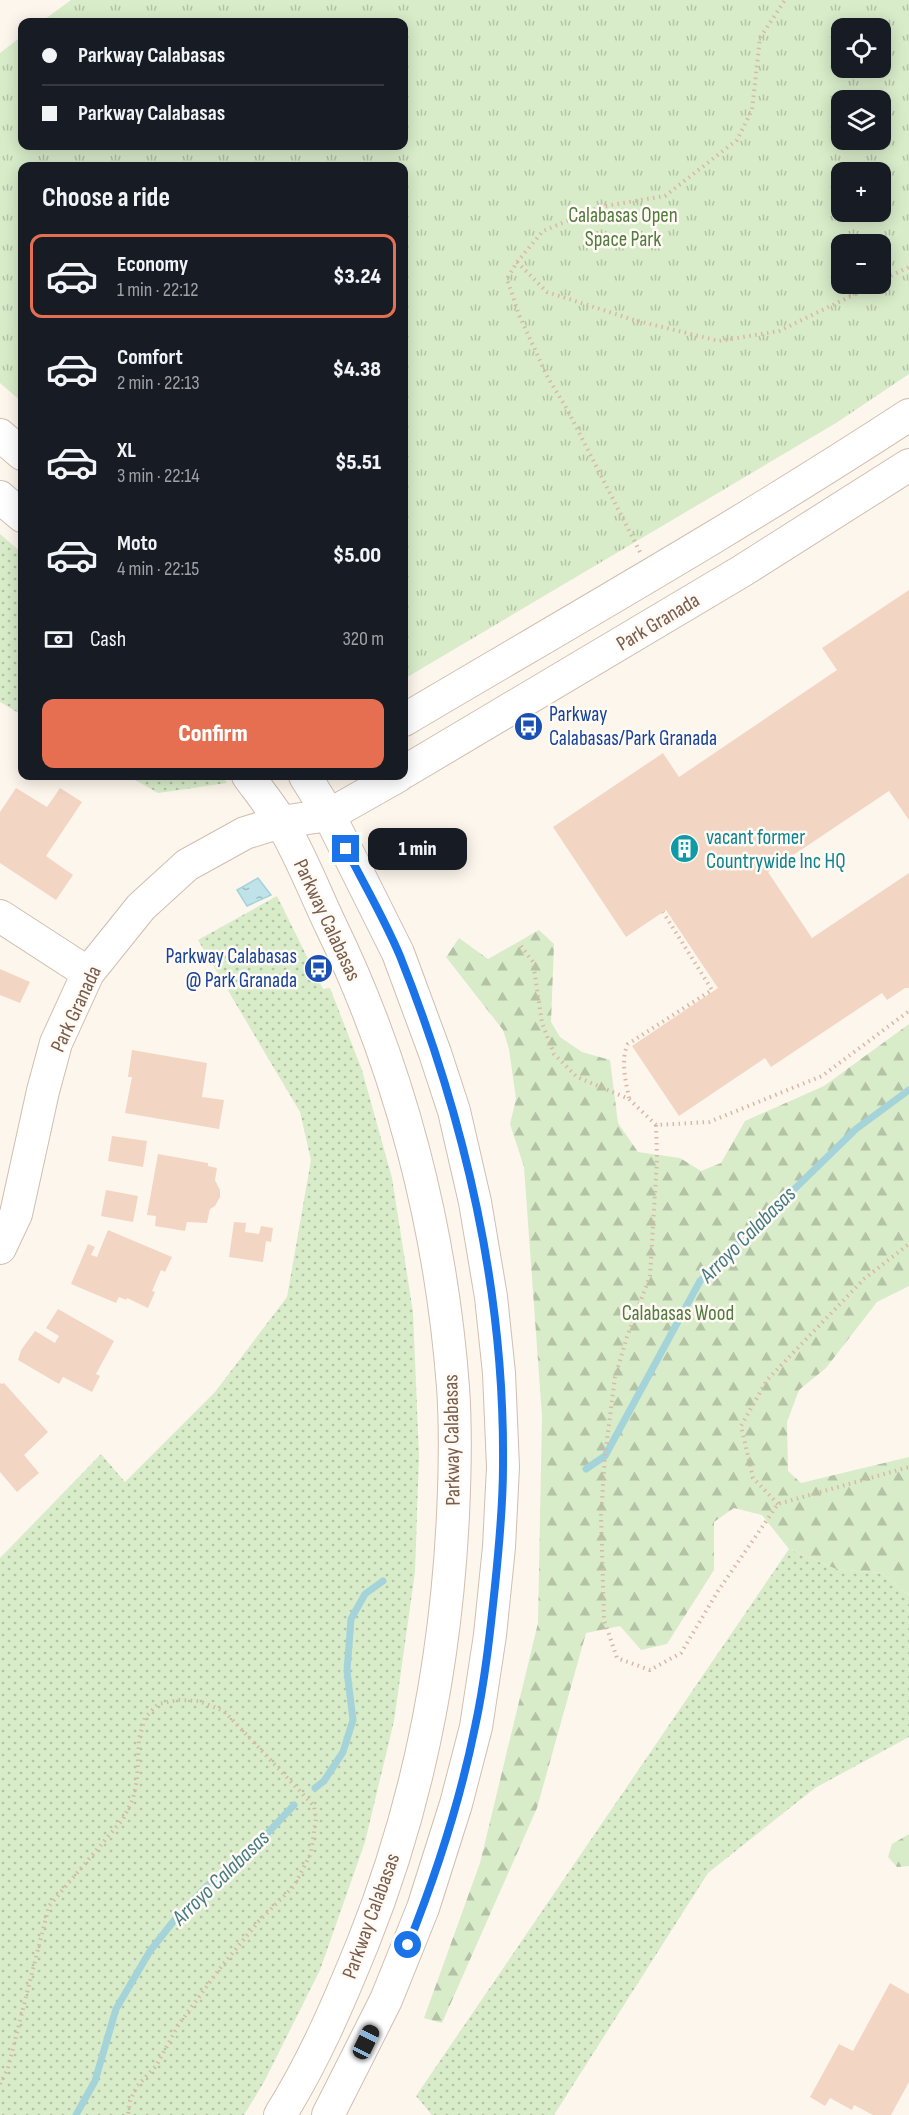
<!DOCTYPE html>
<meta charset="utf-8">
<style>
:root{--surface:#171b24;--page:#20242c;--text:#f1f3f6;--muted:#9ea1a6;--line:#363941;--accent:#e76f51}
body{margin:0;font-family:"Sofia Sans Condensed",sans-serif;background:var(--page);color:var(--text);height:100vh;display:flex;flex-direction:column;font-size:22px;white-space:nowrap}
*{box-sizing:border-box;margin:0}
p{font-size:20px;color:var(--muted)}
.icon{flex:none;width:33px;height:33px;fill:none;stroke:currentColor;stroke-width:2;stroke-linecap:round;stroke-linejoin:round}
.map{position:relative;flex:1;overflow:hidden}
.panel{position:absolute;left:18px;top:162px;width:390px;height:618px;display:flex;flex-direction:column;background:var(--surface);border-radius:12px;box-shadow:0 3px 15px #0003}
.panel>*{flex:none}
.hud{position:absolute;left:18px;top:18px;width:390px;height:132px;border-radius:12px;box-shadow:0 3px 15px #0003;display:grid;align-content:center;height:132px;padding:0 24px;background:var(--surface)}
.controls{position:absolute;left:831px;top:18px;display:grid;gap:12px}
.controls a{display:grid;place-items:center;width:60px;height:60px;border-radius:12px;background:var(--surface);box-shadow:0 3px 15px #0003;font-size:30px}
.end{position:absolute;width:27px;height:27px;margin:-14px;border:8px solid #1a73e8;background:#fff;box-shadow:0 0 0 3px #fff}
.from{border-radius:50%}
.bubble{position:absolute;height:42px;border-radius:12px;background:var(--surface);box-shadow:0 3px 15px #0003;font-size:20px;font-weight:800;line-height:42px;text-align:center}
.car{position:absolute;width:18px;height:36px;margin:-18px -9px;border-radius:8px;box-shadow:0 0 4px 2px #0007;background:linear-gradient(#222 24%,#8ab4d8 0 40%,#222 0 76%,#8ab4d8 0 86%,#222 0)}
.hud b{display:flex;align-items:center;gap:21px;height:57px;font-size:22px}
.hud b+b{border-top:2px solid var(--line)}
.hud i{width:15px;height:15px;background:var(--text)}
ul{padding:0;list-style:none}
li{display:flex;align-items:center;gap:18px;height:84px;margin:0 12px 9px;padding:0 12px;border:3px solid transparent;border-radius:12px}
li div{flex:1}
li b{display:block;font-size:22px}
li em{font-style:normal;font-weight:800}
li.current{border-color:var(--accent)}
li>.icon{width:54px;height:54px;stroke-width:1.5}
h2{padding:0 24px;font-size:27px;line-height:72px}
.pay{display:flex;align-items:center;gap:15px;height:66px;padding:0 24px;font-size:22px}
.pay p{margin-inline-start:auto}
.button{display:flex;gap:12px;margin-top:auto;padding:12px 24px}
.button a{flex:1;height:69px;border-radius:12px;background:var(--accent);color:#fff;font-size:24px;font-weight:800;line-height:69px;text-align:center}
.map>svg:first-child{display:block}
.grass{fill:url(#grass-dots)}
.forest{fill:url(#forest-firs)}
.park{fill:url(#park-tufts);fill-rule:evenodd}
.water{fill:url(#water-ripples);stroke:#a5d3da;stroke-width:1.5}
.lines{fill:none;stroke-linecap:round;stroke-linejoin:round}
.stream{stroke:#a5d3da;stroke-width:7}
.building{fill:#f3d5c3}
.minor-casing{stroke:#d1beb0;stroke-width:34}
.path{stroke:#d9b8a5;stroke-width:4;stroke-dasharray:1.5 4.5;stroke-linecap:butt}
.minor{stroke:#fff;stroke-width:32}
.route{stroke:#1a73e8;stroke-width:8}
.labels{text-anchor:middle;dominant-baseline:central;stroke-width:5;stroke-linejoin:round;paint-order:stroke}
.park-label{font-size:21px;fill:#537a41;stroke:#fffaf3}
.street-label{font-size:21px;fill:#7a5c4d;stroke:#fffaf3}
.transit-label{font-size:21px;fill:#164399;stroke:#fffaf3;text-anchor:start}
.culture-label{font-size:21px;fill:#0d838f;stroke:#fffaf3;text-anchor:start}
.water-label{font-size:22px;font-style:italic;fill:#437c86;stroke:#fffaf3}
</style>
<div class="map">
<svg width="909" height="2115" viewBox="0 0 909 2115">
<defs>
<pattern id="grass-dots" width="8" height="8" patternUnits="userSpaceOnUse" patternTransform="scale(1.5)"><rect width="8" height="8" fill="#d8ecc9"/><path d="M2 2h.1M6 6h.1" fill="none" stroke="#b4c2a5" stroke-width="1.8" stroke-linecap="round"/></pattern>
<pattern id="forest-firs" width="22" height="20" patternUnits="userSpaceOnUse" patternTransform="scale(1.5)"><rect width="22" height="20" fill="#d8ecc9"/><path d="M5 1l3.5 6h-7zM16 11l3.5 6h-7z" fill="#b4c2a5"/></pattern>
<pattern id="park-tufts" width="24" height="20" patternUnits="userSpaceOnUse" patternTransform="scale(1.5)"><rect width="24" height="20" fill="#d8ecc9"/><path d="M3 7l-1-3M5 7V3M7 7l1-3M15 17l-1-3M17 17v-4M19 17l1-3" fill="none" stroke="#b4c2a5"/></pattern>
<pattern id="water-ripples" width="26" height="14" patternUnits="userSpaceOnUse" patternTransform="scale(1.5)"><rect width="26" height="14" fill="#bfe3e8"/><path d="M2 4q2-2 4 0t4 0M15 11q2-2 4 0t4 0" fill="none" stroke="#a0bbbe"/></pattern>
</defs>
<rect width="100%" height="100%" fill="#fdf6ec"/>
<path class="grass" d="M 0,534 L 22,553 L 22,715 L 0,702 Z
M 128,776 L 222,776 L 227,783 L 158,793 Z
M 277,896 L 323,989 L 330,988 L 362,1070 L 392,1178 L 413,1312 L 419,1456 L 415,1572 L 394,1721 L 365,1842 L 320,1970 L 264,2082 L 244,2115 L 0,2115 L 0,1558 L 101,1454 L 125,1482 L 215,1392 L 287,1297 L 311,1160 L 300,1112 L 198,940 Z
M 789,1549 L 836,1569 L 882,1573 L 909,1596 L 909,1737 L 815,1788 L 708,1873 L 554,2115 L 432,2115 L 416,2096 Z"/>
<path class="forest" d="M 539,930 L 554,944 L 551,1022 L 560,1037 L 582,1052 L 610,1060 L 618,1123 L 638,1152 L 680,1158 L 701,1171 L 721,1163 L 745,1121 L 824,1086 L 909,1024 L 909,1286 L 877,1302 L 826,1368 L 799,1390 L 787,1422 L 788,1471 L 801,1483 L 909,1457 L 909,1596 L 882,1573 L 836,1569 L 789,1549 L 762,1515 L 734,1508 L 714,1522 L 714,1570 L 667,1644 L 641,1650 L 620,1626 L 586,1633 L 537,1808 L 442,2023 L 424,2018 L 480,1863 L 538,1623 L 542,1416 L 524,1167 L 510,1124 L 516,1099 L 509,1049 L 503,1030 L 446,957 L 459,938 L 488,959 Z
M 909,1834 L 909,1866 L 897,1867 L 888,1857 L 892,1844 Z"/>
<path class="park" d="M 71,0 L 909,0 L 909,374 L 836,423 L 404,679 L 404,166 L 22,166 L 22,402 L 0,383 L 0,53 L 22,36 L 22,146 L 404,146 L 404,22 L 41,22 ZM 842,28 L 880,28 L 880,68 L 842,68 ZM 842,100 L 880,100 L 880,140 L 842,140 ZM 842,172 L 880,172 L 880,212 L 842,212 ZM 842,244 L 880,244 L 880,284 L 842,284 Z"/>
<path class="water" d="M 258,878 L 271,895 L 247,906 L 237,890 Z"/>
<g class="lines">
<path class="stream" d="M 586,1469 L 605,1456 L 700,1281 L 856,1129 L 909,1090
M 315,1788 L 324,1781 L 343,1752 L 353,1720 L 347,1671 L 351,1619 L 365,1594 L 383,1581
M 76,2115 L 95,2081 L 116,2009 L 150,1951 L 176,1918 L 208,1885 L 250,1852 L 294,1805"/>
</g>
<path class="building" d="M 909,590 L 909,820 L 889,791 L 768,872 L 812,938 L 909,873 L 909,988 L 905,988 L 887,1000 L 882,993 L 771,1067 L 765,1058 L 679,1116 L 632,1046 L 718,988 L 666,910 L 626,937 L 553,827 L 663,753 L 679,777 L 837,670 L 822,648 Z
M 16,788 L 47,807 L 60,788 L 82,802 L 46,856 L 73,875 L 56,900 L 0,863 L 0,812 Z
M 0,969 L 30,982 L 20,1003 L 0,995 Z
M 132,1050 L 207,1063 L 202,1097 L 224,1100 L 219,1129 L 125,1113 L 132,1077 L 128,1077 Z
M 112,1136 L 147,1141 L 143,1167 L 108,1161 Z
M 158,1154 L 208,1163 L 208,1166 L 217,1168 L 215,1180 L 220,1190 L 220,1197 L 215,1206 L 210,1209 L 207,1223 L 187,1222 L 185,1231 L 155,1226 L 156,1216 L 147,1215 Z
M 106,1190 L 138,1196 L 133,1222 L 101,1216 Z
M 234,1222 L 246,1223 L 245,1232 L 259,1234 L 261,1226 L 273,1228 L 271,1242 L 266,1241 L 263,1262 L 229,1257 Z
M 108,1230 L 172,1257 L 165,1272 L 161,1270 L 152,1291 L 155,1292 L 148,1308 L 127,1298 L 126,1300 L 119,1297 L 116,1303 L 71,1284 L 88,1244 L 95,1247 L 91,1255 L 97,1257 Z
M 58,1309 L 114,1341 L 96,1374 L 100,1376 L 92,1392 L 63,1377 L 59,1384 L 18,1360 L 21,1350 L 35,1331 L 55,1343 L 59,1336 L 46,1328 Z
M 0,1383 L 2,1384 L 4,1383 L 48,1432 L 24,1455 L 39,1473 L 17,1492 L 0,1472 Z
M 890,1983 L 909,1994 L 909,2082 L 891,2115 L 873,2115 L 854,2105 L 852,2110 L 830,2098 L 825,2106 L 810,2097 L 839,2044 L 853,2051 Z"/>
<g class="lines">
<defs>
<path id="minor" d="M 0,435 L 22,454
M 0,497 L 22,516
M 404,720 C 573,620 744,523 909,415
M 404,772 L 742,571 L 909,465
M 248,776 C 259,791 271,806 281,822 C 300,854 314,890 330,924 C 400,1068 441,1228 453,1387 C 456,1429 455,1472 453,1515 C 446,1661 418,1806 363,1943 C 339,2002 314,2061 280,2115
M 305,776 L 329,815 L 398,953 L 435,1053 L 454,1111 L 475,1202 L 491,1297 L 499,1373 L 503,1467 L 499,1547 L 490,1635 L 476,1727 L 456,1804 L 423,1908 L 386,2000 L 328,2115
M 0,916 L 88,973
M 0,1248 L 16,1214 L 43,1091 L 56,1043 L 88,973 L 141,907 L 187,865 L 245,833 L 281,822 L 329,815 L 398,776"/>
</defs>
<use href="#minor" class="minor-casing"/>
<path class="path" d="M 517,262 L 547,292 L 634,320 L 719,341 L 779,331 L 876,284
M 880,281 L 909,267
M 640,552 L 567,409 L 548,378 L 519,315 L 507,279 L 517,262 L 543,231 L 600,207 L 665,196 L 737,140 L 752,110 L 760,38 L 785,0
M 521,946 L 533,962 L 542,1023 L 554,1054 L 577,1077 L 629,1099 L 656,1125 L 709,1122 L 822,1076 L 909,1011
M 629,1098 C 626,1082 620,1060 628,1044 L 712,990 L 663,912
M 656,1125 L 657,1160 L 650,1276 L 627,1337 L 615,1377 L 605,1456 L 601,1515 L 604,1620 L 617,1658 L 650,1670 L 681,1653 L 718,1591 L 778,1504 L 909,1467
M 778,1504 L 753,1478 L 741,1426 L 767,1380 L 864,1279 L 909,1244
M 0,2084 L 8,2068 L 49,1906 L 123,1819 L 133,1799 L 137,1780 L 139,1739 L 145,1718 L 158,1704 L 179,1700 L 199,1701 L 224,1711 L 314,1806 L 316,1819 L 311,1853 L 294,1886 L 259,1921 L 221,1967 L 179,2024 L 156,2066 L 137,2086 L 130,2101 L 128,2115"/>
<use href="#minor" class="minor"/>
</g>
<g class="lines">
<path class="route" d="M 346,849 C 364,884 385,920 400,956 C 464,1117 505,1292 503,1467 C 503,1506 499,1547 495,1586 C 490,1633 485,1681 475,1727 C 460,1801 436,1875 408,1945"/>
</g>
<defs>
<symbol id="bus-disc" viewBox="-11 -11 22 22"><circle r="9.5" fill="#1a4fb4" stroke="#fffaf3"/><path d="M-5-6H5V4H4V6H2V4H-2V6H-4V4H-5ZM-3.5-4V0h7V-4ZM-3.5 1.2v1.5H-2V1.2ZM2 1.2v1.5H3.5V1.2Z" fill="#fff"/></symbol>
<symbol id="building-disc" viewBox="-11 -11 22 22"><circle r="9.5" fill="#0f9aa8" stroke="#fffaf3"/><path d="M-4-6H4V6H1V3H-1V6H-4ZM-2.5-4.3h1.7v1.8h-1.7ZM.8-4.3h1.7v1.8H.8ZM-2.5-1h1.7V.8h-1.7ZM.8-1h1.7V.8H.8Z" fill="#fff"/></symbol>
</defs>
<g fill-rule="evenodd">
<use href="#bus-disc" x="512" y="710" width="33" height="33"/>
<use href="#building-disc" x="668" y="832" width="33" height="33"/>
<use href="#bus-disc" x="302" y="952" width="33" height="33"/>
</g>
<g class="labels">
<g class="park-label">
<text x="623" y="215">Calabasas Open<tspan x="623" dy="24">Space Park</tspan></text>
<text x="678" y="1313">Calabasas Wood</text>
</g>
<g class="street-label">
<text transform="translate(658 622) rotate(-31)">Park Granada</text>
<text transform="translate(327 920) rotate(65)">Parkway Calabasas</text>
<text transform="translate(76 1009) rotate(-65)">Park Granada</text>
<text transform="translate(452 1440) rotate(-91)">Parkway Calabasas</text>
<text transform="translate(371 1916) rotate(-70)">Parkway Calabasas</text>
</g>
<g class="transit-label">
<text x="549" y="714">Parkway<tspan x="549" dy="24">Calabasas/Park Granada</tspan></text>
<text x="297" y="956" text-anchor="end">Parkway Calabasas<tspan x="297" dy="24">@ Park Granada</tspan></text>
</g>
<g class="culture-label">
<text x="706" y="837">vacant former<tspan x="706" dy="24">Countrywide Inc HQ</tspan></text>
</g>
<g class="water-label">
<text transform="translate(748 1235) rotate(-45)">Arroyo Calabasas</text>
<text transform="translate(221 1878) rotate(-44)">Arroyo Calabasas</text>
</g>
</g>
</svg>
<div class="controls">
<a><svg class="icon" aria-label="locate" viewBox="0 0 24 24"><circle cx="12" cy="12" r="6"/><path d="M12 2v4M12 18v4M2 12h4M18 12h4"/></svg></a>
<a><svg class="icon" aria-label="layers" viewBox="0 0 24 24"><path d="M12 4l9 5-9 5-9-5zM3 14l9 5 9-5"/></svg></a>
<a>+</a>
<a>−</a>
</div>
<i class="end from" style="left:408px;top:1945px"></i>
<i class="end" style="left:346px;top:849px"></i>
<div class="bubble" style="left:368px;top:828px;width:99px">1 min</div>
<i class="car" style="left:366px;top:2042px;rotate:26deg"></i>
<div class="hud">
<b><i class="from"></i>Parkway Calabasas</b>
<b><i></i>Parkway Calabasas</b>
</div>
<section class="panel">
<h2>Choose a ride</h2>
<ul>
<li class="current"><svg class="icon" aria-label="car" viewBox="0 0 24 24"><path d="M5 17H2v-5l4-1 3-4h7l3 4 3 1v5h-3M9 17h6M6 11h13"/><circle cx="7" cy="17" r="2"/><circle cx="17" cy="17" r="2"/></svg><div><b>Economy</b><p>1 min · 22:12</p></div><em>$3.24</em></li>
<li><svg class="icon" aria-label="car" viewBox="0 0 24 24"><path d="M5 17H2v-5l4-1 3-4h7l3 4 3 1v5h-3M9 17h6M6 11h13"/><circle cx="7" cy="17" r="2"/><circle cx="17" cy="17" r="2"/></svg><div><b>Comfort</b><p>2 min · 22:13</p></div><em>$4.38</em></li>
<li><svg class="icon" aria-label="car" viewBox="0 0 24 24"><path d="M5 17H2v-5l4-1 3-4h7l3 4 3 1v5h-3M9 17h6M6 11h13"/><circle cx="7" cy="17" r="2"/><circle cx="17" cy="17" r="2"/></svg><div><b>XL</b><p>3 min · 22:14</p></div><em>$5.51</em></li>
<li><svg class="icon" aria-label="car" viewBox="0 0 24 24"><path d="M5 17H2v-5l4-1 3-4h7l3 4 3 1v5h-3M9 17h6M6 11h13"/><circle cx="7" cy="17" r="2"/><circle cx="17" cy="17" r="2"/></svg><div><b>Moto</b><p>4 min · 22:15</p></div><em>$5.00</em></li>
</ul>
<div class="pay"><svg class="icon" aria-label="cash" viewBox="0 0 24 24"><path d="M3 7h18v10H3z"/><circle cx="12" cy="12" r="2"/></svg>Cash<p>320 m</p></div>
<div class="button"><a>Confirm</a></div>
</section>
</div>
